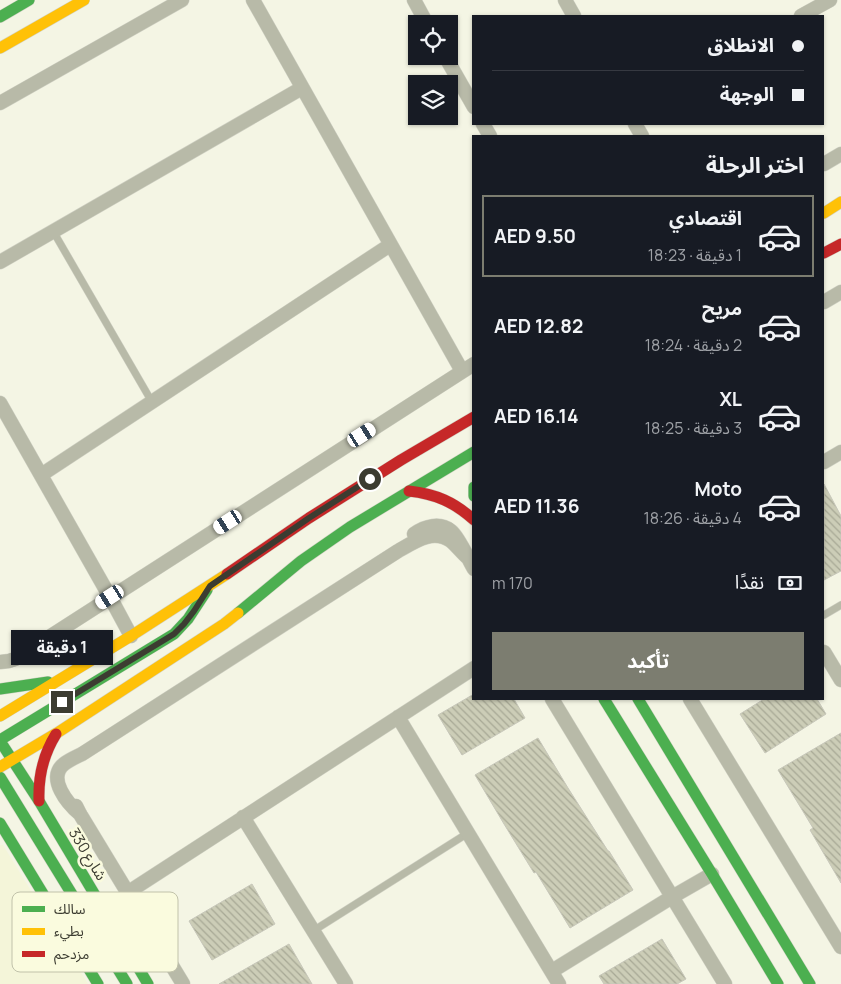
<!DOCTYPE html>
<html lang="ar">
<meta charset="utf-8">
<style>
:root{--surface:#171b24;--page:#20242c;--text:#f1f3f6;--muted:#9ea1a6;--line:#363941;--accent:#7c7d70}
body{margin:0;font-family:Manrope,"Noto Sans Arabic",sans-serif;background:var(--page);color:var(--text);direction:rtl;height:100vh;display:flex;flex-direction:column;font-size:19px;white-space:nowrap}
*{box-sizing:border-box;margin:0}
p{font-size:16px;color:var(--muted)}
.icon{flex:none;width:28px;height:28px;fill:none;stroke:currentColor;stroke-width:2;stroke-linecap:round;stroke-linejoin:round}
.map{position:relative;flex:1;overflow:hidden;direction:ltr}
.side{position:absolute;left:472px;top:135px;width:352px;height:565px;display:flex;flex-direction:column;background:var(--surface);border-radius:0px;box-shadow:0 1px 4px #0004;direction:rtl}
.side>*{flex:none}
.banner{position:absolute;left:472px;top:15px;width:352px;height:110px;border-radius:0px;box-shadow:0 1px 4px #0004;direction:rtl;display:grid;align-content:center;height:110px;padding:0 20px;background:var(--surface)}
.tools{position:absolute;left:408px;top:15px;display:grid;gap:10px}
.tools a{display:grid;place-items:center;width:50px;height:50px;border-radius:0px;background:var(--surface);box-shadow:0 1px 4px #0004;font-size:25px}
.end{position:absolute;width:22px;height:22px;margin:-11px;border:6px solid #3c3c31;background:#fff;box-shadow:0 0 0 2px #fff}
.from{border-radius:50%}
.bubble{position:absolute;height:35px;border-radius:0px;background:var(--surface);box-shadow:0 1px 4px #0004;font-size:16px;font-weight:700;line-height:35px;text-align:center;direction:rtl}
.car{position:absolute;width:15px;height:30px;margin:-15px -8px;border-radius:6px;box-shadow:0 0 4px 1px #0007;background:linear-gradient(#fff 24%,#345 0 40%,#fff 0 76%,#345 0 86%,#fff 0)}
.banner b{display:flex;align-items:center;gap:18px;height:48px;font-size:19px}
.banner b+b{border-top:1px solid var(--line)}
.banner i{width:12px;height:12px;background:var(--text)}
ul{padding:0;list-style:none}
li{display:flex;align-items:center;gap:15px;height:82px;margin:0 10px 8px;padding:0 10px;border:2px solid transparent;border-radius:0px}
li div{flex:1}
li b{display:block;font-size:19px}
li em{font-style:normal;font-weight:700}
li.on{border-color:var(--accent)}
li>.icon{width:45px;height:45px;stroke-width:1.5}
h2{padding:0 20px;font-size:22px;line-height:60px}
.pay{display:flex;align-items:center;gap:12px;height:55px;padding:0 20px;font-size:19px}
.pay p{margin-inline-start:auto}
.button{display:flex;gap:10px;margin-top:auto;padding:10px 20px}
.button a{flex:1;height:58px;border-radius:0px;background:var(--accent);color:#fff;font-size:20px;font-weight:700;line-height:58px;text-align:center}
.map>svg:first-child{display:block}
.built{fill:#f4f5d9}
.building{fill:url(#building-back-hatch);stroke:#c7c7ba}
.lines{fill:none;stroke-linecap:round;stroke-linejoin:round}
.lane-casing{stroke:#d1d2c5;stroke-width:8}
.street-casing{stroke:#d1d2c5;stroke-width:15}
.fast-casing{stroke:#d1d2c5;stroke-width:12}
.slow-casing{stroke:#d1d2c5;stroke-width:12}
.jam-casing{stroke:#d1d2c5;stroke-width:12}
.lane{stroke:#b8baa8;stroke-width:7}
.street{stroke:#b8baa8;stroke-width:14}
.fast{stroke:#4caf50;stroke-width:11}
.slow{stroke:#ffc107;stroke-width:11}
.jam{stroke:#c62828;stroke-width:11}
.route{stroke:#3c3c31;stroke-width:6}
.labels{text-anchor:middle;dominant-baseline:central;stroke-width:5;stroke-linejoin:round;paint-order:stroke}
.street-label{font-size:15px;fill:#3c3c31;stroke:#fafbde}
.key{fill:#fafbde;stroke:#c1c2aa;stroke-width:1}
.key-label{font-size:14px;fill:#3c3c31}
</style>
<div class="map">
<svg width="841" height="984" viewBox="0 0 841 984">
<defs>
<pattern id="building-back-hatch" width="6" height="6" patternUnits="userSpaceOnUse" patternTransform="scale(1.25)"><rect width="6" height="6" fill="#cccdb7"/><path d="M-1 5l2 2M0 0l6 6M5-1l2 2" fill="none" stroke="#a7a895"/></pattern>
</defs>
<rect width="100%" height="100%" fill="#f4f5e4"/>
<path class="built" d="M 0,845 L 3,845 L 88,984 L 0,984 Z"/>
<path class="building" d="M 824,484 L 841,516 L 841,571 L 824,580 Z
M 474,694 L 474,699 L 514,699 L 525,718 L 462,755 L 438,715 Z
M 764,699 L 817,699 L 826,714 L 765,753 L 740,714 Z
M 841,733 L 841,883 L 810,830 L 813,828 L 778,770 Z
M 538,738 L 568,788 L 608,851 L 609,851 L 633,890 L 570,928 L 536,872 L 534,873 L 504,824 L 475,775 Z
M 252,884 L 275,924 L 212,960 L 189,921 Z
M 662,939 L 686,979 L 677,984 L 604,984 L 599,976 Z
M 289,944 L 312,984 L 219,984 Z"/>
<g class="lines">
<defs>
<path id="lane" d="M 53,231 L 152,402
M 824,615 L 841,605
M 313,931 L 468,833"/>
<path id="street" d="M 253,0 L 462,371
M 414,0 L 427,24
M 565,0 L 574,16
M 801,16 L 830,0
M 445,56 L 474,107
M 0,103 L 182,0
M 483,124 L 490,136
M 635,124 L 642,136
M 824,164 L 841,154
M 0,262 L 302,88
M 824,302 L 841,292
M 0,403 L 110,597 L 131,636
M 824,462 L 841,452
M 41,475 L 390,245
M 414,534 C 425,526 440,522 451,531 C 459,537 468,559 474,569
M 824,652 L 841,680
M 0,662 L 9,661 L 15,659 L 474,364
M 552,699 L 725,984
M 690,699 L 841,947
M 398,717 L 559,984
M 76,806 L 80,814 L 183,984
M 80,814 C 68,804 46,778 64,764 C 69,760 76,757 82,754 L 398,551 C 414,542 433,528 451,541 C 457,546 462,553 468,558
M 243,817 L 346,984
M 127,893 L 474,668
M 552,971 L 672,897 L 712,874"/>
<path id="fast" d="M 0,17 L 29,0
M 474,487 L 474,496
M 238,613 L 301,561 L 350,527 L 474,452
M 0,689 L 48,682
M 604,699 L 712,874 L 778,984
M 638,699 L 810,984
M 0,740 L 174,634 L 188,619 L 207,590
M 0,741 L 39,801 L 148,984
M 0,777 L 127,984
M 0,823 L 98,984"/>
<path id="slow" d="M 0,48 L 84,0
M 824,213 L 841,202
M 0,716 L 131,636 L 227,574
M 0,767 L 57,733 L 224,624 L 238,613"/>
<path id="jam" d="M 824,253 L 841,244
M 409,491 C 436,494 454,502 474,520
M 227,574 L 309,518 L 401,460 L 474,417
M 39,801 C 38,776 43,755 56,734"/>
</defs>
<use href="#lane" class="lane-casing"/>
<use href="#street" class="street-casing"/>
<use href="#fast" class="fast-casing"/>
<use href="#slow" class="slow-casing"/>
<use href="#jam" class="jam-casing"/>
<use href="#lane" class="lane"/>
<use href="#street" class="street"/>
<use href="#fast" class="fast"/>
<use href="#slow" class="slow"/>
<use href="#jam" class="jam"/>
</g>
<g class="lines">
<path class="route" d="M 62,702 L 174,634 L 184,624 L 194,611 L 210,586 L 309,518 L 370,479"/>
</g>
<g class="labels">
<g class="street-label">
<text transform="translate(88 854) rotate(59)">شارع 330</text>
</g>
</g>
<rect x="12" y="892" width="166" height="80" rx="8" class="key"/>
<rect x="22" y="906" width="23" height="6" fill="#4caf50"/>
<rect x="22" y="928" width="23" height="7" fill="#ffc107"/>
<rect x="22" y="951" width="23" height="6" fill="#c62828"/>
<g class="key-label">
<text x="54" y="914">سالك</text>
<text x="54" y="936">بطيء</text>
<text x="54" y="959">مزدحم</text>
</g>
</svg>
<div class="tools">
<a><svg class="icon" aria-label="locate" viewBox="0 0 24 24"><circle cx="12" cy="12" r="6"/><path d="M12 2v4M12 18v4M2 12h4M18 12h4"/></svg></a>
<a><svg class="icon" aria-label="layers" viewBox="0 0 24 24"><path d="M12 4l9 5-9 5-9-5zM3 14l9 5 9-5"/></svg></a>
</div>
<i class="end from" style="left:370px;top:479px"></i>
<i class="end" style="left:62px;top:702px"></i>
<div class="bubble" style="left:11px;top:630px;width:102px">1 دقيقة</div>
<i class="car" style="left:362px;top:435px;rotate:57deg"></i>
<i class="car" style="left:228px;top:522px;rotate:237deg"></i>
<i class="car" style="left:110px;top:597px;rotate:237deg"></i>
<div class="banner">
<b><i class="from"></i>الانطلاق</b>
<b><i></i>الوجهة</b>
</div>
<section class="side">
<h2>اختر الرحلة</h2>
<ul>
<li class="on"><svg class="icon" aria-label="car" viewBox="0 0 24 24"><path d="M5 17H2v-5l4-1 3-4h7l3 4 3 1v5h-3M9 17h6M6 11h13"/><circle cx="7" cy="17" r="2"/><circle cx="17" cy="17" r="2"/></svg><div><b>اقتصادي</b><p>1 دقيقة · 18:23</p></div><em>AED 9.50</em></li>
<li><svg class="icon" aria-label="car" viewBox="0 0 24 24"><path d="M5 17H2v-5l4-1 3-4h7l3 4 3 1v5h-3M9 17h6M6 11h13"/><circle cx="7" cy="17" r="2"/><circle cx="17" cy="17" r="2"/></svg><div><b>مريح</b><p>2 دقيقة · 18:24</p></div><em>AED 12.82</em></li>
<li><svg class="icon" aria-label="car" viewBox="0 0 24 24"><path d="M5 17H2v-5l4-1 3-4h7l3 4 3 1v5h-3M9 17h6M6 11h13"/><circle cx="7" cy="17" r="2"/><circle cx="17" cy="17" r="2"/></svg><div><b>XL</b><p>3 دقيقة · 18:25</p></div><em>AED 16.14</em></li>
<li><svg class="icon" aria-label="car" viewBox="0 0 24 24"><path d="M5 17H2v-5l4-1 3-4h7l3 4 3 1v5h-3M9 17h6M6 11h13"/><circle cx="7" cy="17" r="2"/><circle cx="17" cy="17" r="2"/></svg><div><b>Moto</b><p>4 دقيقة · 18:26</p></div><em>AED 11.36</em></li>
</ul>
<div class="pay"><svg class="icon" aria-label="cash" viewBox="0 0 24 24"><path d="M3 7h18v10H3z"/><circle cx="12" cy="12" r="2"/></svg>نقدًا<p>170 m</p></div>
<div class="button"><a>تأكيد</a></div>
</section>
</div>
